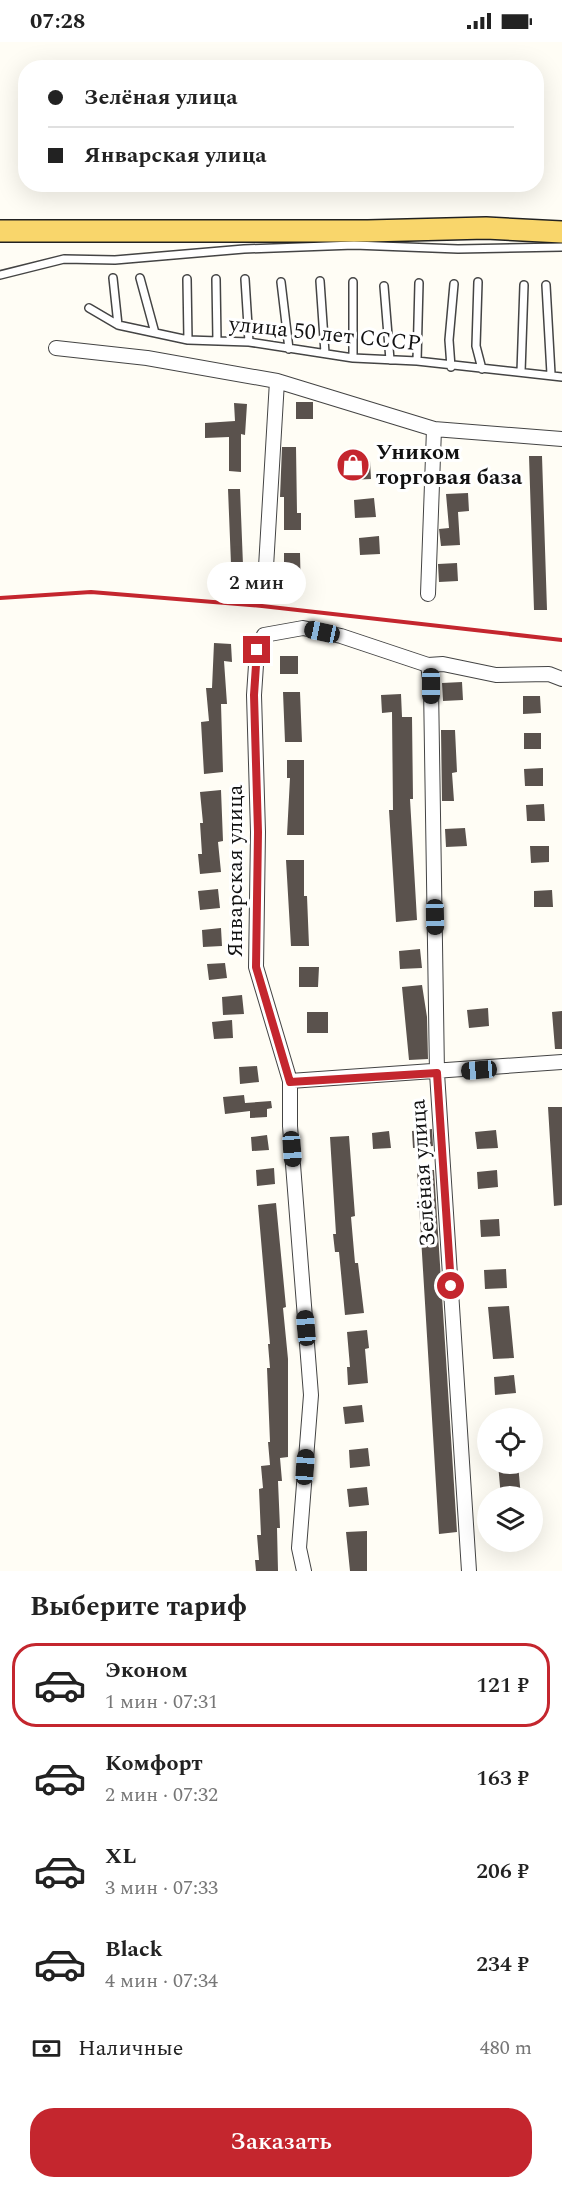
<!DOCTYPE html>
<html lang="ru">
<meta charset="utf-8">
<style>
:root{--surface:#fff;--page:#f2f2f2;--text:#222;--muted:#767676;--line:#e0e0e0;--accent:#c4262e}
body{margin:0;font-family:Spectral,serif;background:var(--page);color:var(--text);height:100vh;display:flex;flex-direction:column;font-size:22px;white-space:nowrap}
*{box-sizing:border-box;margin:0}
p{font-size:20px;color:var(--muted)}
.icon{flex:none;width:33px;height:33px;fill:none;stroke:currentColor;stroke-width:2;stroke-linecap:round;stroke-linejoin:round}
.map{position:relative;height:1529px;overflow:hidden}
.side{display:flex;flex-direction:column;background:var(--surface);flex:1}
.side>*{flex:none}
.top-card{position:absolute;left:18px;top:18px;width:526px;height:132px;border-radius:24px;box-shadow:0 6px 24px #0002;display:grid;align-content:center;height:132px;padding:0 30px;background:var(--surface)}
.tools{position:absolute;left:477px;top:1366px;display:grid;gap:12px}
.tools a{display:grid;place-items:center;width:66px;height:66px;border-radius:50%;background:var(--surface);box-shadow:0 6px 24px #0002;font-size:30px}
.end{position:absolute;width:27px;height:27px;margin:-14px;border:8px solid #c4262e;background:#fff;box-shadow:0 0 0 3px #fff}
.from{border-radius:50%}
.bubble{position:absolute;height:42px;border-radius:21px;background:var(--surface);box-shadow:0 6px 24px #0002;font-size:20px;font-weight:600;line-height:42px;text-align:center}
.car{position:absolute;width:18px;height:36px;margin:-18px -9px;border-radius:8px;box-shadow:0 0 4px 2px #0007;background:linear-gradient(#222 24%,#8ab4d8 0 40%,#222 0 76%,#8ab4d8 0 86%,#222 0)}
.top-card b{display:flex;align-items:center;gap:21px;height:57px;font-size:22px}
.top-card b+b{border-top:2px solid var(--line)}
.top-card i{width:15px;height:15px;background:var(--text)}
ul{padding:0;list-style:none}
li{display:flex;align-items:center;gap:18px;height:84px;margin:0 12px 9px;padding:0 18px;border:3px solid transparent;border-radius:24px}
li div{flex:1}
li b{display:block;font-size:22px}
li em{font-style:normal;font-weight:600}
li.current{border-color:var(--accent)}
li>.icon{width:54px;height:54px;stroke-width:1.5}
h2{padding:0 30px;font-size:27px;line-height:72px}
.pay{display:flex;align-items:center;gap:15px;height:66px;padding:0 30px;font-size:22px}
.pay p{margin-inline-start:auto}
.primary-button{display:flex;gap:12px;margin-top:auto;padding:12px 30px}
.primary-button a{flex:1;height:69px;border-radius:24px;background:var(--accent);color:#fff;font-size:24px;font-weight:600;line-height:69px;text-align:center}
.status{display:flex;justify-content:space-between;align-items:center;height:42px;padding:0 30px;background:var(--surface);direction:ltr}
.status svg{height:16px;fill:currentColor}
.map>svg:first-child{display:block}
.building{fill:#5a524d}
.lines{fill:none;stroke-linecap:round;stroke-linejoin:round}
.lane-casing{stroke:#444;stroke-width:10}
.street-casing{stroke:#444;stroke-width:16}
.primary-casing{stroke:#222;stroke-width:24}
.lane{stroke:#fff;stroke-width:7}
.street{stroke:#fff;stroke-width:14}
.primary{stroke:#f9d66b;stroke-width:21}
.rail{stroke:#c4262e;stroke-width:4}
.route{stroke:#c4262e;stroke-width:8}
.labels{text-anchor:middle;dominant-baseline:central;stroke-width:6;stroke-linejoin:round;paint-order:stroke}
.street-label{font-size:22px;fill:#111;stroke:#fff}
.poi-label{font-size:22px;font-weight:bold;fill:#111;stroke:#fff;text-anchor:start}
</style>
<div class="status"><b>07:28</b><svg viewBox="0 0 49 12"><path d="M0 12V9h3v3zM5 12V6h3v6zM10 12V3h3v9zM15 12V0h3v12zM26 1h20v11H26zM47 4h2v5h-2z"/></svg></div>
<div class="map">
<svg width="562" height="1529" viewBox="0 0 562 1529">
<rect width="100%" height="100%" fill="#fffdf5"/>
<path class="building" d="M 296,360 L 313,360 L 313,377 L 296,377 Z
M 234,361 L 247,362 L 245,393 L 241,392 L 241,430 L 229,429 L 229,395 L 205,396 L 205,381 L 235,379 Z
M 282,405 L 296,405 L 297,471 L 301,471 L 301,488 L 284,488 L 284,455 L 280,455 Z
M 529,414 L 542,414 L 547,568 L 534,568 Z
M 370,419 L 371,437 L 350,438 L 349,420 Z
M 228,447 L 240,447 L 243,523 L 231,522 Z
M 468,451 L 469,469 L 458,470 L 460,503 L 441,504 L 439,487 L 449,486 L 446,452 Z
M 374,456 L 376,475 L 355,476 L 354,458 Z
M 379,494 L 380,512 L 360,513 L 359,496 Z
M 284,511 L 300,511 L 301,553 L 284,553 Z
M 457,521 L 458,539 L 439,540 L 438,522 Z
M 214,601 L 231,602 L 232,620 L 224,619 L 227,662 L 221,662 L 223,730 L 204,732 L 201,680 L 209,679 L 206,646 L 212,646 Z
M 280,614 L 298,614 L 298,632 L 280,632 Z
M 462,640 L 463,658 L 443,659 L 442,641 Z
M 283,650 L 300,650 L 302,700 L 285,700 Z
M 401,652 L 402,675 L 412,675 L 413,757 L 410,757 L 417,878 L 396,880 L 389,768 L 393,768 L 392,670 L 382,671 L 381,653 Z
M 523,654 L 540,654 L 541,671 L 523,672 Z
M 441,688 L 455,688 L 457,730 L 452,731 L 454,759 L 442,759 Z
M 524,691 L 541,691 L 541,707 L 524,707 Z
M 287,718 L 304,718 L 304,793 L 287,793 L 290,736 L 287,736 Z
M 543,726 L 543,744 L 525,744 L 524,727 Z
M 221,748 L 223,799 L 218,800 L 221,830 L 200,832 L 198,812 L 202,812 L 200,781 L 203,781 L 200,750 Z
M 544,762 L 545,779 L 527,779 L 526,763 Z
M 465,786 L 467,804 L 446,805 L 445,787 Z
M 530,804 L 549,804 L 549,820 L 531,821 Z
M 286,818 L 304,818 L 304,854 L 307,854 L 309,904 L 291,904 Z
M 218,847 L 220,866 L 200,868 L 198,849 Z
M 552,848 L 553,865 L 534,865 L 534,849 Z
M 221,886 L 222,904 L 203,905 L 202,888 Z
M 420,907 L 422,926 L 400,927 L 399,909 Z
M 225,921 L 227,936 L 209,938 L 207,922 Z
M 299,925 L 319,925 L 318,945 L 299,945 Z
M 422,943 L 427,975 L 428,1017 L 409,1018 L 402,945 Z
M 242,953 L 244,972 L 223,973 L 222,955 Z
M 488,966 L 489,984 L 469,986 L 467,968 Z
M 562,969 L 562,1007 L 555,1007 L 552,970 Z
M 307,970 L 328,970 L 328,991 L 307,991 Z
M 232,978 L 233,996 L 214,997 L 212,980 Z
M 257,1024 L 259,1040 L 240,1042 L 239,1025 Z
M 244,1053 L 245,1061 L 271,1059 L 272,1066 L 267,1067 L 267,1075 L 250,1076 L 250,1069 L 225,1072 L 223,1055 Z
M 548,1065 L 562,1065 L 562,1163 L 554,1164 Z
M 432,1087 L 433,1104 L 413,1106 L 412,1089 Z
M 496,1088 L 498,1106 L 477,1107 L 475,1090 Z
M 389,1089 L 391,1106 L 373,1107 L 372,1091 Z
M 267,1093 L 269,1108 L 252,1109 L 251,1095 Z
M 349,1094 L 355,1174 L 351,1175 L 355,1221 L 358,1221 L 364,1271 L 345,1273 L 339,1210 L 335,1210 L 333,1192 L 336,1192 L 330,1095 Z
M 274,1126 L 275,1142 L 257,1144 L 256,1128 Z
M 434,1128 L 457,1490 L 439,1492 L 417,1129 Z
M 497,1128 L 498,1145 L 478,1147 L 477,1130 Z
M 276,1161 L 286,1265 L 283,1266 L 288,1317 L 288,1415 L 280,1416 L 282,1439 L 278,1439 L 280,1486 L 277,1486 L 278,1529 L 256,1529 L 255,1518 L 259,1518 L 257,1493 L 261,1493 L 259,1447 L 263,1446 L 261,1424 L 270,1423 L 268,1400 L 270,1400 L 267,1326 L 270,1326 L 268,1302 L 270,1302 L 258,1163 Z
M 499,1177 L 500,1194 L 481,1195 L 480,1178 Z
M 506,1227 L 507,1246 L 485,1247 L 484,1228 Z
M 509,1264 L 514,1316 L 493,1317 L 488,1265 Z
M 367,1288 L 369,1306 L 365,1307 L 368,1341 L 348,1343 L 347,1325 L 350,1325 L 347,1290 Z
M 514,1333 L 516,1351 L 495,1353 L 494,1335 Z
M 362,1363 L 364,1380 L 345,1382 L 343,1365 Z
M 368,1406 L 370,1424 L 350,1426 L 349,1408 Z
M 498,1422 L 518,1422 L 521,1455 L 501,1455 Z
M 367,1445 L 369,1463 L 349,1465 L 347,1447 Z
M 367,1489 L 367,1529 L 350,1529 L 346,1490 Z"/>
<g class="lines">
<defs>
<path id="lane" d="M 0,233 L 64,217 L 115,218 L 244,207 L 354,203 L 458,207 L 562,205
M 113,236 L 118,283
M 140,236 L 155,291
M 187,237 L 188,298
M 216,237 L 217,299
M 245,237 L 249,300
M 320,239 L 325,311
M 281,240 L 289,307
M 353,240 L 353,316
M 478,240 L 476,304 L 482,327
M 546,243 L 551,332
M 384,244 L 390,318
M 89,266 L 118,283 L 188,298 L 249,300 L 353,316 L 417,319 L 562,335
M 417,319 L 419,241
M 451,325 L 449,298 L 454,242
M 521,330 L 524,243"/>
<path id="street" d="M 56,306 L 147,316 L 277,339 L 434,387 L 562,397
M 265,542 L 277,339
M 428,552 L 434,387
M 428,623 L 431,644 L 437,1031 L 469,1529
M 290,1039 L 562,1020
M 304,1529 L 299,1506 L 311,1353 L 290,1084 L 290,1039 L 256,925 L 258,790 L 254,653 L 257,608 L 264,593 L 303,586 L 341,594 L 428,623 L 443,622 L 496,633 L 549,632 L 562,637"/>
<path id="primary" d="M 0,189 L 368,189 L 486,186 L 562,190"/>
</defs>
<use href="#lane" class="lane-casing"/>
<use href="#street" class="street-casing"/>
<use href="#primary" class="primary-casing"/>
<use href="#lane" class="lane"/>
<use href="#street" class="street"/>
<use href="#primary" class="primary"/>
<path class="rail" d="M 0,556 L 91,550 L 262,564 L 562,598"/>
</g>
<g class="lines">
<path class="route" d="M 257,608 L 254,653 L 258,790 L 256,925 L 290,1040 L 437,1031 L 451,1244"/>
</g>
<defs>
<symbol id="shop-disc" viewBox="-11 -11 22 22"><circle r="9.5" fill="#c4262e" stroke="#fff"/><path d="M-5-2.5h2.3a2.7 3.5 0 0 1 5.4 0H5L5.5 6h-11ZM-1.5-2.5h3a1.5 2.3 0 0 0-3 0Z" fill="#fff"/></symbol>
</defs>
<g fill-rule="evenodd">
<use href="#shop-disc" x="334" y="404" width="38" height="38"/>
</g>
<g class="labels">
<g class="street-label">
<text transform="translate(325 292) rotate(6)">улица 50 лет СССР</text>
<text transform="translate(235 829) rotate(-90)">Январская улица</text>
<text transform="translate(423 1131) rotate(-94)">Зелёная улица</text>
</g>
<g class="poi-label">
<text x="376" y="410">Уником<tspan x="376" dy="25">торговая база</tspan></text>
</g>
</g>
</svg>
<div class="tools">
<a><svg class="icon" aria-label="locate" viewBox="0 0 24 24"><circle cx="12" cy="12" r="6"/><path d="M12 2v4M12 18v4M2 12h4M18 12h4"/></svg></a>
<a><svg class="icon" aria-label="layers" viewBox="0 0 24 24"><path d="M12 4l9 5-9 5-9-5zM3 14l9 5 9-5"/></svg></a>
</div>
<i class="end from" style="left:451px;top:1244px"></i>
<i class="end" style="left:257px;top:608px"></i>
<div class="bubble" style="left:207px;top:520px;width:99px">2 мин</div>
<i class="car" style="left:322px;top:590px;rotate:282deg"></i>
<i class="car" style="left:431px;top:644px;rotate:180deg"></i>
<i class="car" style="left:435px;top:875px;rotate:179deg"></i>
<i class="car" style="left:479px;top:1028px;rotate:265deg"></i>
<i class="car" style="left:292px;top:1107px;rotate:176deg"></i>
<i class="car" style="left:306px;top:1286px;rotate:355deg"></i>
<i class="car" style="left:305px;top:1425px;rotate:4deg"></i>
<div class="top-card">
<b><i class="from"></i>Зелёная улица</b>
<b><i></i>Январская улица</b>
</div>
</div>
<section class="side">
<h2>Выберите тариф</h2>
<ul>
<li class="current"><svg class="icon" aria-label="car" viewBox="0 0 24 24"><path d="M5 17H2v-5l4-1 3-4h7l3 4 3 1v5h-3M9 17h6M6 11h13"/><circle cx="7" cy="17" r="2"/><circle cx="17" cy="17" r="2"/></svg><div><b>Эконом</b><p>1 мин · 07:31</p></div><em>121 ₽</em></li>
<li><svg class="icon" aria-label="car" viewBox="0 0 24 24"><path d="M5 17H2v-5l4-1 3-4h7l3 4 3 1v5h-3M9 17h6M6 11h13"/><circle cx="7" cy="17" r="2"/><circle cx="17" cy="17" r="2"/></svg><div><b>Комфорт</b><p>2 мин · 07:32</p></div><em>163 ₽</em></li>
<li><svg class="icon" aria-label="car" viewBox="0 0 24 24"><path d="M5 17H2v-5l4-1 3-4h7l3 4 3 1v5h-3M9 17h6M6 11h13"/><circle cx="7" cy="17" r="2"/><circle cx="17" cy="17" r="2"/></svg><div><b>XL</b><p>3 мин · 07:33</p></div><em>206 ₽</em></li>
<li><svg class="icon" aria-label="car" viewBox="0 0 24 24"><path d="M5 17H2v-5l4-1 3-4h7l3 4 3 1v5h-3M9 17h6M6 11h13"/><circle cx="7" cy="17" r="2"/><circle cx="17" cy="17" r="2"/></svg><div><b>Black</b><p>4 мин · 07:34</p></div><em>234 ₽</em></li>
</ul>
<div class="pay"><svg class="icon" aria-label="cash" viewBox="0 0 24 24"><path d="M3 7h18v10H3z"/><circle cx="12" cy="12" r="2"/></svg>Наличные<p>480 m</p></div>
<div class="primary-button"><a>Заказать</a></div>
</section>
